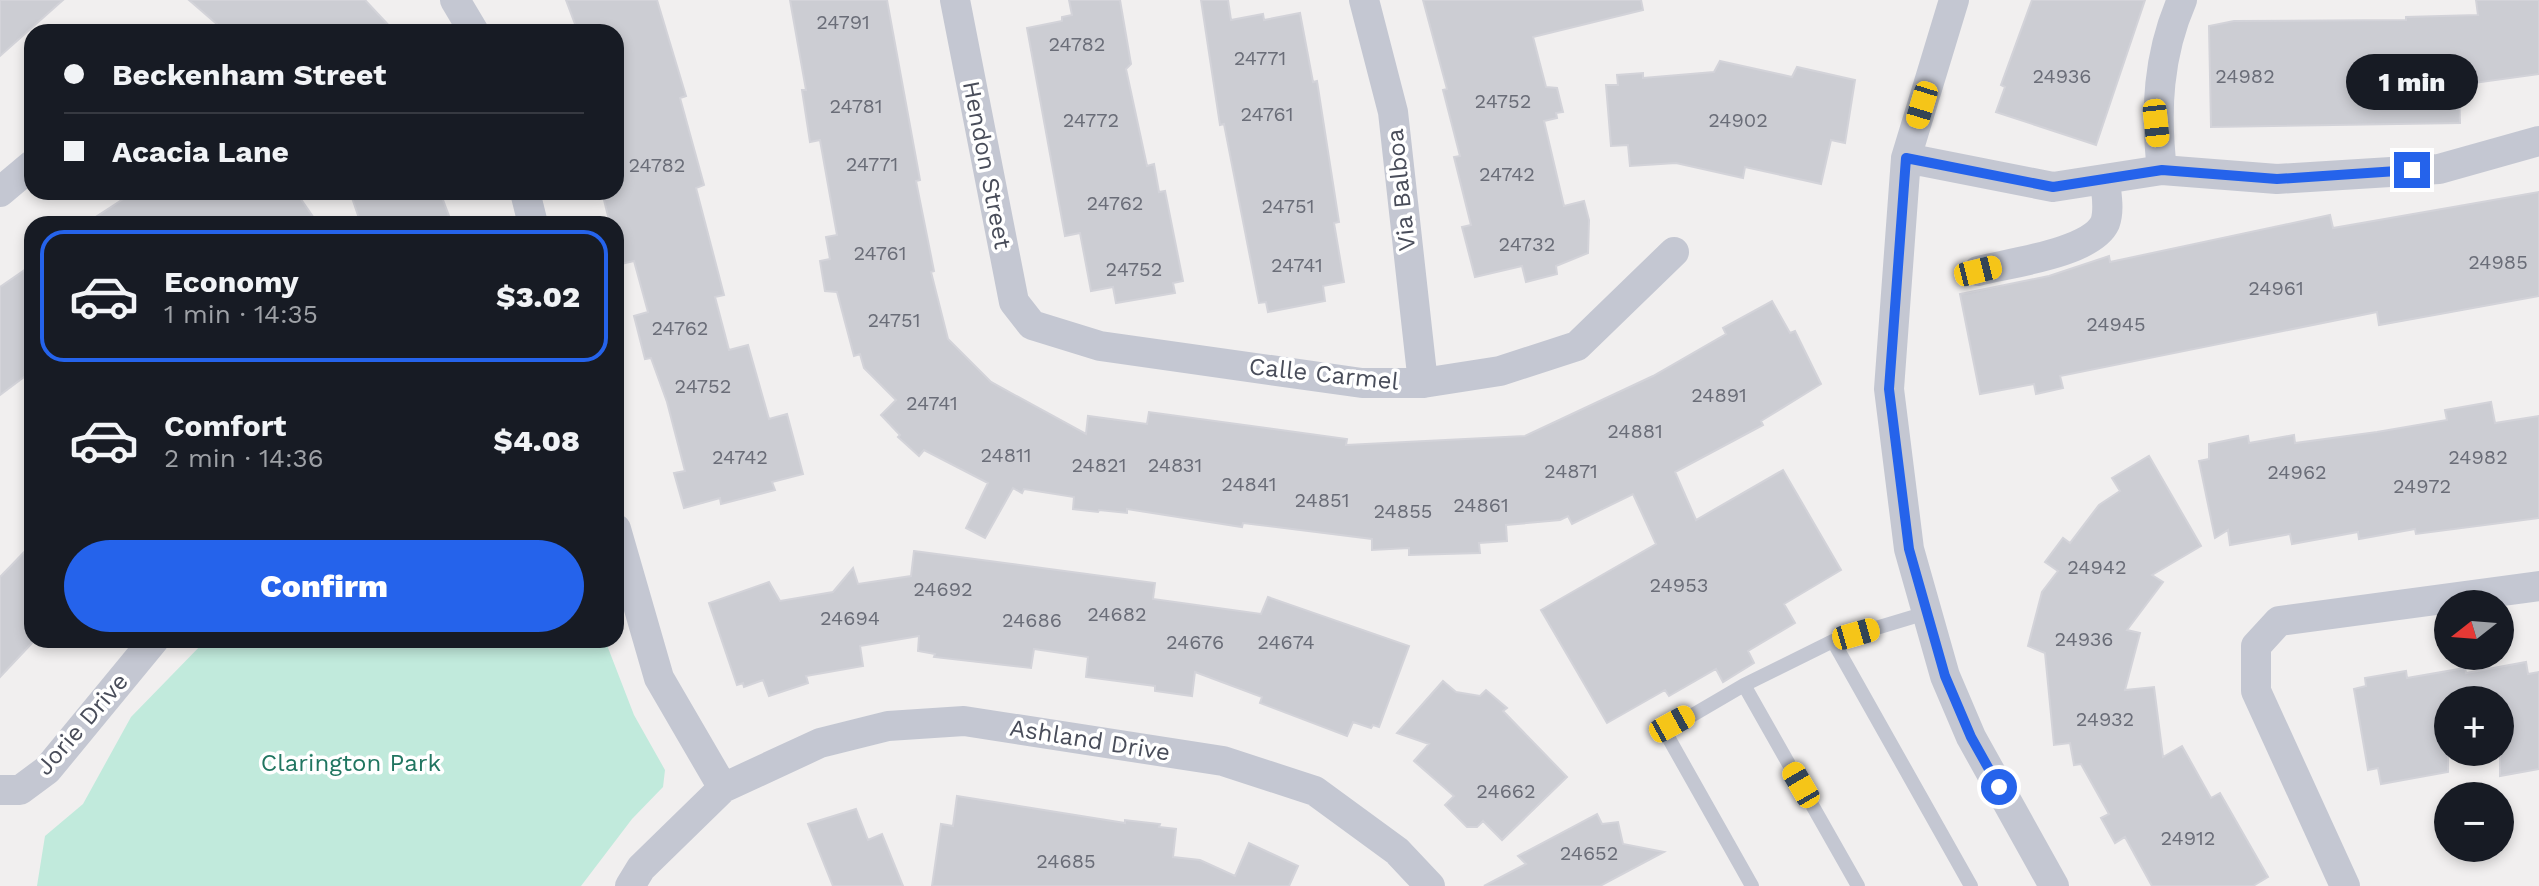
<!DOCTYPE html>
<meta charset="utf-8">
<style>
:root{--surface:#171b24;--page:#242831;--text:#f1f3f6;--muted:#9ea1a6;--line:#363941;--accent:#2563eb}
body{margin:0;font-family:"Work Sans",sans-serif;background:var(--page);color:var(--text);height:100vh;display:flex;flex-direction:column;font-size:30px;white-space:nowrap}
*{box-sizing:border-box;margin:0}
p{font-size:26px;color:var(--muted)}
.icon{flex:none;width:44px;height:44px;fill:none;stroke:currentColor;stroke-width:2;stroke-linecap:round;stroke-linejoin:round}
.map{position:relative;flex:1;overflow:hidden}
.sheet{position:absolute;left:24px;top:216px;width:600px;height:432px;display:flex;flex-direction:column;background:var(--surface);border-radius:24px;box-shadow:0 4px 12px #0003}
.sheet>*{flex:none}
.top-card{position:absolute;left:24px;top:24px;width:600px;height:176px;border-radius:24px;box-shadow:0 4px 12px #0003;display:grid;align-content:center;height:176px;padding:0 40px;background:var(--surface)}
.needle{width:52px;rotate:253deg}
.tools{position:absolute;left:2434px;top:590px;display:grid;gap:16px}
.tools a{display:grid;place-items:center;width:80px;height:80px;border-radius:50%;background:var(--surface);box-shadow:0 4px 12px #0003;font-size:40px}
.end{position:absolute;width:36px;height:36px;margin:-18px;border:10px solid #2563eb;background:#fff;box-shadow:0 0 0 4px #fff}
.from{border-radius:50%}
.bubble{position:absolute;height:56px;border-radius:28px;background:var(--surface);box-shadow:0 4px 12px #0003;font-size:26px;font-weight:800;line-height:56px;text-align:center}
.car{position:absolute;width:24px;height:48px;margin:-24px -12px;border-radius:10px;box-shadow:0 0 6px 2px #0007;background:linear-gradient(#f5c518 24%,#345 0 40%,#f5c518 0 76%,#345 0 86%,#f5c518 0)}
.top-card b{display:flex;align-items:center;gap:28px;height:76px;font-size:30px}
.top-card b+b{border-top:2px solid var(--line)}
.top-card i{width:20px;height:20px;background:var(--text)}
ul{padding:14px 0 0;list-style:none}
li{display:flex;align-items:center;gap:24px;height:132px;margin:0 16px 12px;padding:0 24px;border:4px solid transparent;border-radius:24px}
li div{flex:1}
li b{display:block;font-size:30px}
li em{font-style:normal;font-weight:800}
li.on{border-color:var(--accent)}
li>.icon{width:72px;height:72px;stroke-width:1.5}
.button{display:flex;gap:16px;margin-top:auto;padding:16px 40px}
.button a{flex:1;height:92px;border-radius:48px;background:var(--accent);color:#fff;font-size:32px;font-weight:800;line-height:92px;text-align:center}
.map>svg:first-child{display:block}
.green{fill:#c1eadc}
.building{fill:#cccdd3;stroke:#d3d3d9;stroke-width:2}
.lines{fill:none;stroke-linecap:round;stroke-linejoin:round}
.lane{stroke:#c4c7d2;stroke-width:14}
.street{stroke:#c4c7d2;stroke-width:30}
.route{stroke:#2563eb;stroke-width:10}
.labels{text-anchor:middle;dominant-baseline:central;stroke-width:7;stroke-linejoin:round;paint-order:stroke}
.number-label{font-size:20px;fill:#6a6d78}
.street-label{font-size:24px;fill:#494d5a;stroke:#fff}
.park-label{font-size:24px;fill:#207560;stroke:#fff}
</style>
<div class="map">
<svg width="2539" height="886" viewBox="0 0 2539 886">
<rect width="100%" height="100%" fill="#f1efef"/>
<path class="green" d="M 206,640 L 605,640 L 634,715 L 665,770 L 663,787 L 632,819 L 581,886 L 37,886 L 45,836 L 83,804 L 131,717 Z"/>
<path class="building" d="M 0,0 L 63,0 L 0,56 Z
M 189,0 L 365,0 L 395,32 L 226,32 Z
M 566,0 L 657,0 L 686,96 L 680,98 L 704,185 L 696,188 L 724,295 L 715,297 L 729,350 L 748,345 L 769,419 L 787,414 L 803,474 L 772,482 L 775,490 L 721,504 L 720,498 L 684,508 L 674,473 L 685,471 L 667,402 L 651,358 L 645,359 L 634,316 L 648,312 L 634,261 L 621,264 L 616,224 L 610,224 L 602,192 L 616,192 L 616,32 L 578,32 Z
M 790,0 L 887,0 L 920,180 L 916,181 L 934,271 L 931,272 L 948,339 L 991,382 L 1086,434 L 1088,416 L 1147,424 L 1149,412 L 1347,439 L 1346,445 L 1525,436 L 1653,376 L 1726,334 L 1723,328 L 1772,301 L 1790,333 L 1795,331 L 1821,384 L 1761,421 L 1763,425 L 1675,472 L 1696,520 L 1783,470 L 1841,570 L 1784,604 L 1795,623 L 1748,651 L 1754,663 L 1723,682 L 1716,669 L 1669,696 L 1665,690 L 1607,723 L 1541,610 L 1656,544 L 1633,494 L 1572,524 L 1568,516 L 1560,520 L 1506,525 L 1507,541 L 1479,543 L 1480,553 L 1409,555 L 1409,548 L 1372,550 L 1372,539 L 1243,523 L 1242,527 L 1127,509 L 1127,513 L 1099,510 L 1098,512 L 1073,509 L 1074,497 L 1024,489 L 1022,493 L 1013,488 L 985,538 L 966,528 L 988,483 L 924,450 L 919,456 L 898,437 L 900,435 L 881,415 L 896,400 L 864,368 L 860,354 L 854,356 L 837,292 L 825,291 L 820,261 L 830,259 L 826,237 L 837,235 L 820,140 L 810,142 L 802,90 L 806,90 Z
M 1069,0 L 1120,0 L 1131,64 L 1126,69 L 1147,166 L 1154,164 L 1159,192 L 1165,191 L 1183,281 L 1173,283 L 1175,293 L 1116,303 L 1113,287 L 1091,291 L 1080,233 L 1065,236 L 1027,28 L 1062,21 L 1062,17 L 1072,15 Z
M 1201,0 L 1228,0 L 1231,20 L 1263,14 L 1264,20 L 1300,13 L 1313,82 L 1317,81 L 1339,222 L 1334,223 L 1344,282 L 1323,286 L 1325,301 L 1268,312 L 1266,302 L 1259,303 L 1224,124 L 1220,125 Z
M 1423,0 L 1641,0 L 1643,10 L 1533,37 L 1546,87 L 1557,88 L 1563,112 L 1556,113 L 1557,118 L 1544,121 L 1564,206 L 1584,201 L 1589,220 L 1588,253 L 1556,266 L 1557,274 L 1526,282 L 1522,266 L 1475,277 L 1462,227 L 1471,225 L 1454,157 L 1460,156 L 1443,90 L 1447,89 Z
M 2032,0 L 2145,0 L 2096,145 L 1996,112 L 2005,87 L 2001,85 Z
M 2476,0 L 2539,0 L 2539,74 L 2459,85 L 2460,123 L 2211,127 L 2209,26 L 2234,21 L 2406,20 L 2406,17 L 2478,15 Z
M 1720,61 L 1792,77 L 1797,67 L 1855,80 L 1845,143 L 1831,140 L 1821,184 L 1745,167 L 1743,178 L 1676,163 L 1630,166 L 1628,145 L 1611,146 L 1606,85 L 1618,85 L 1617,75 L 1643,73 L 1643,78 L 1714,72 Z
M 134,192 L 296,192 L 318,224 L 85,224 Z
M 350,192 L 440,192 L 449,216 L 426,224 L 361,224 Z
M 2539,192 L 2539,296 L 2379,325 L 2377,312 L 2060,376 L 2063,388 L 2036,394 L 2034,384 L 1980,394 L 1960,294 L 2049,276 L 2109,256 L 2110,262 L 2330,215 L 2333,228 Z
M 32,265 L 32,371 L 0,395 L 0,287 Z
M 2491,402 L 2495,423 L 2539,416 L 2539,518 L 2416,534 L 2415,529 L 2359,539 L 2358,532 L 2292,544 L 2290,534 L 2230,545 L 2228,530 L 2215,538 L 2199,461 L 2209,459 L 2209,444 L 2248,436 L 2249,443 L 2294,435 L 2295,443 L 2377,432 L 2447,420 L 2445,410 Z
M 2149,456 L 2201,546 L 2152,575 L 2163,582 L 2127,630 L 2140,633 L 2125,690 L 2154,687 L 2163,757 L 2182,746 L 2211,798 L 2220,793 L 2268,877 L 2253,886 L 2152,886 L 2125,837 L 2115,843 L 2101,818 L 2109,814 L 2081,764 L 2074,765 L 2070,743 L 2054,745 L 2045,653 L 2028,646 L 2042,592 L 2058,571 L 2045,562 L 2063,538 L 2070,543 L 2099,505 L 2120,491 L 2112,478 Z
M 32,544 L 32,643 L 0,677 L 0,577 Z
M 914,551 L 1155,583 L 1153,599 L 1261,614 L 1268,597 L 1409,646 L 1379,727 L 1373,725 L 1371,728 L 1353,722 L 1347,736 L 1260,703 L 1262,697 L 1195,672 L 1192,696 L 1155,691 L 1155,686 L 1086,677 L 1088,657 L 1034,649 L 1031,668 L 934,657 L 935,654 L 918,651 L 919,636 L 860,646 L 863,666 L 806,676 L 808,683 L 769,696 L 763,680 L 744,687 L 743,683 L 737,685 L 709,603 L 769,582 L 780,601 L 833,592 L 853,568 L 858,584 L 911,576 Z
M 2526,662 L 2528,674 L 2539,672 L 2539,769 L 2500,776 L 2500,700 L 2448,700 L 2448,772 L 2381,784 L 2378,768 L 2368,770 L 2354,689 L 2366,686 L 2365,678 L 2406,671 L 2407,678 L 2465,668 L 2466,673 Z
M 1443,681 L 1456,692 L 1480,696 L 1486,690 L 1507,708 L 1503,711 L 1567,777 L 1502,840 L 1483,821 L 1477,827 L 1467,827 L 1445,805 L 1454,796 L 1414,761 L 1429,744 L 1397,733 Z
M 957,796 L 1125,823 L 1125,820 L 1160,824 L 1159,827 L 1176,829 L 1173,857 L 1200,860 L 1235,876 L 1249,843 L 1298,866 L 1289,886 L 932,886 L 941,824 L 953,826 Z
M 856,809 L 868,840 L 882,834 L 903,886 L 833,886 L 808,824 Z
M 1597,814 L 1602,824 L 1618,822 L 1623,844 L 1664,852 L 1600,886 L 1484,886 L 1526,864 L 1518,856 Z"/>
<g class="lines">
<path class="lane" d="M 1833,641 L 1971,886
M 1744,685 L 1858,886
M 1752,886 L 1668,737 L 1667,730 L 1744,685 L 1833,641 L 1926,613"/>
<path class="street" d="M 455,0 L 474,32
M 955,0 L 1014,302 L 1032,325 L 1100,346 L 1362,383 L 1423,383 L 1500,371 L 1577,346 L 1674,252
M 1364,0 L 1393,112 L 1423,383
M 1954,0 L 1906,158 L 1889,389 L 1909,549 L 1945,676 L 1971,737 L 2054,886
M 1906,158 L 2053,187 L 2162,170 L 2277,179 L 2439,169 L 2539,141
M 2162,170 C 2155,111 2158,55 2182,0
M 0,192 L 32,165
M 525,192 L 533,224
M 1978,271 C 2009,263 2091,253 2105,223 C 2110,209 2106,193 2105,179
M 616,529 L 659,678 L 723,788
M 0,790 L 20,790 L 47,770 L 154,640
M 630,886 L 641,868 L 723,788 L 820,743 L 888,726 L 964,721 L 1223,761 L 1315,791 L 1397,851 L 1430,886
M 2345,886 L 2256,691 L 2256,646 L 2279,621 L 2539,586"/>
</g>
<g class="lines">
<path class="route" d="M 1999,787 L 1971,737 L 1945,676 L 1909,549 L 1889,389 L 1906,158 L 2053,187 L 2162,170 L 2277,179 L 2412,170"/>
</g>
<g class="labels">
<g class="number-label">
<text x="843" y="22">24791</text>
<text x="1077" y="44">24782</text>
<text x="1260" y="58">24771</text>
<text x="2062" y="76">24936</text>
<text x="2245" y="76">24982</text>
<text x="1503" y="101">24752</text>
<text x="856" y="106">24781</text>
<text x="1267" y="114">24761</text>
<text x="1091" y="120">24772</text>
<text x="1738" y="120">24902</text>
<text x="872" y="164">24771</text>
<text x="657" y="165">24782</text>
<text x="1507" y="174">24742</text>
<text x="1115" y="203">24762</text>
<text x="1288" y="206">24751</text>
<text x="1527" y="244">24732</text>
<text x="880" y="253">24761</text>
<text x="2498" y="262">24985</text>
<text x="1297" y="265">24741</text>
<text x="1134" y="269">24752</text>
<text x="2276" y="288">24961</text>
<text x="894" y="320">24751</text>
<text x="2116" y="324">24945</text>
<text x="680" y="328">24762</text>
<text x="703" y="386">24752</text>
<text x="1719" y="395">24891</text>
<text x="932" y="403">24741</text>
<text x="1635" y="431">24881</text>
<text x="1006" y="455">24811</text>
<text x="740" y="457">24742</text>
<text x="2478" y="457">24982</text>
<text x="1099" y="465">24821</text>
<text x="1175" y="465">24831</text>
<text x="1571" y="471">24871</text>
<text x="2297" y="472">24962</text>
<text x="1249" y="484">24841</text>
<text x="2422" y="486">24972</text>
<text x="1322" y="500">24851</text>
<text x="1481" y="505">24861</text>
<text x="1403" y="511">24855</text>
<text x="2097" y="567">24942</text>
<text x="1679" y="585">24953</text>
<text x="943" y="589">24692</text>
<text x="1117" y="614">24682</text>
<text x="850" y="618">24694</text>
<text x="1032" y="620">24686</text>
<text x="2084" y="639">24936</text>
<text x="1195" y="642">24676</text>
<text x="1286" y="642">24674</text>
<text x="2105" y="719">24932</text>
<text x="1506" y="791">24662</text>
<text x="2188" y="838">24912</text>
<text x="1589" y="853">24652</text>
<text x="1066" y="861">24685</text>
</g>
<g class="street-label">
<text transform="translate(987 165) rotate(79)">Hendon Street</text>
<text transform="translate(1401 190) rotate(-96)">Via Balboa</text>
<text transform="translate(1324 374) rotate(6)">Calle Carmel</text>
<text transform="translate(82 724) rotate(-49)">Jorie Drive</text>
<text transform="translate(1090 740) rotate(9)">Ashland Drive</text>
</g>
<g class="park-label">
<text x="351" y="763">Clarington Park</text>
</g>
</g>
</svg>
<div class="tools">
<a><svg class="needle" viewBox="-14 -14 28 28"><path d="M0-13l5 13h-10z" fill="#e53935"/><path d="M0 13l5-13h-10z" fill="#9ea1a6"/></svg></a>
<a>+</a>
<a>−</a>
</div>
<i class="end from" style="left:1999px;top:787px"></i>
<i class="end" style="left:2412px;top:170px"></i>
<div class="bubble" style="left:2346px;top:54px;width:132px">1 min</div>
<i class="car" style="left:1922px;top:105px;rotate:197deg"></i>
<i class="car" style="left:2156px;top:123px;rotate:174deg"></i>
<i class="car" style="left:1978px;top:271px;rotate:76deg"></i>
<i class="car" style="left:1856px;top:634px;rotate:74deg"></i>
<i class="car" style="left:1672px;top:724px;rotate:61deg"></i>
<i class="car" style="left:1801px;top:785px;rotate:330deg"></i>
<div class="top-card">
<b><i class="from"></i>Beckenham Street</b>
<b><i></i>Acacia Lane</b>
</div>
<section class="sheet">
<ul>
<li class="on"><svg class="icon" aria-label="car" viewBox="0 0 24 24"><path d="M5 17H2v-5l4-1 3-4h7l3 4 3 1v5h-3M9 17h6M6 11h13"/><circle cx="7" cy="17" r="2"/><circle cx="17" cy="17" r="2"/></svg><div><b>Economy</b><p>1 min · 14:35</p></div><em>$3.02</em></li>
<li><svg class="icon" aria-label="car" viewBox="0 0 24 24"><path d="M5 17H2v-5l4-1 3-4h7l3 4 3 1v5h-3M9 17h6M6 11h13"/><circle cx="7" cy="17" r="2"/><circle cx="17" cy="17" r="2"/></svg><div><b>Comfort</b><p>2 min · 14:36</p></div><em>$4.08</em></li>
</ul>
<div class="button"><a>Confirm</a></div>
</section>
</div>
